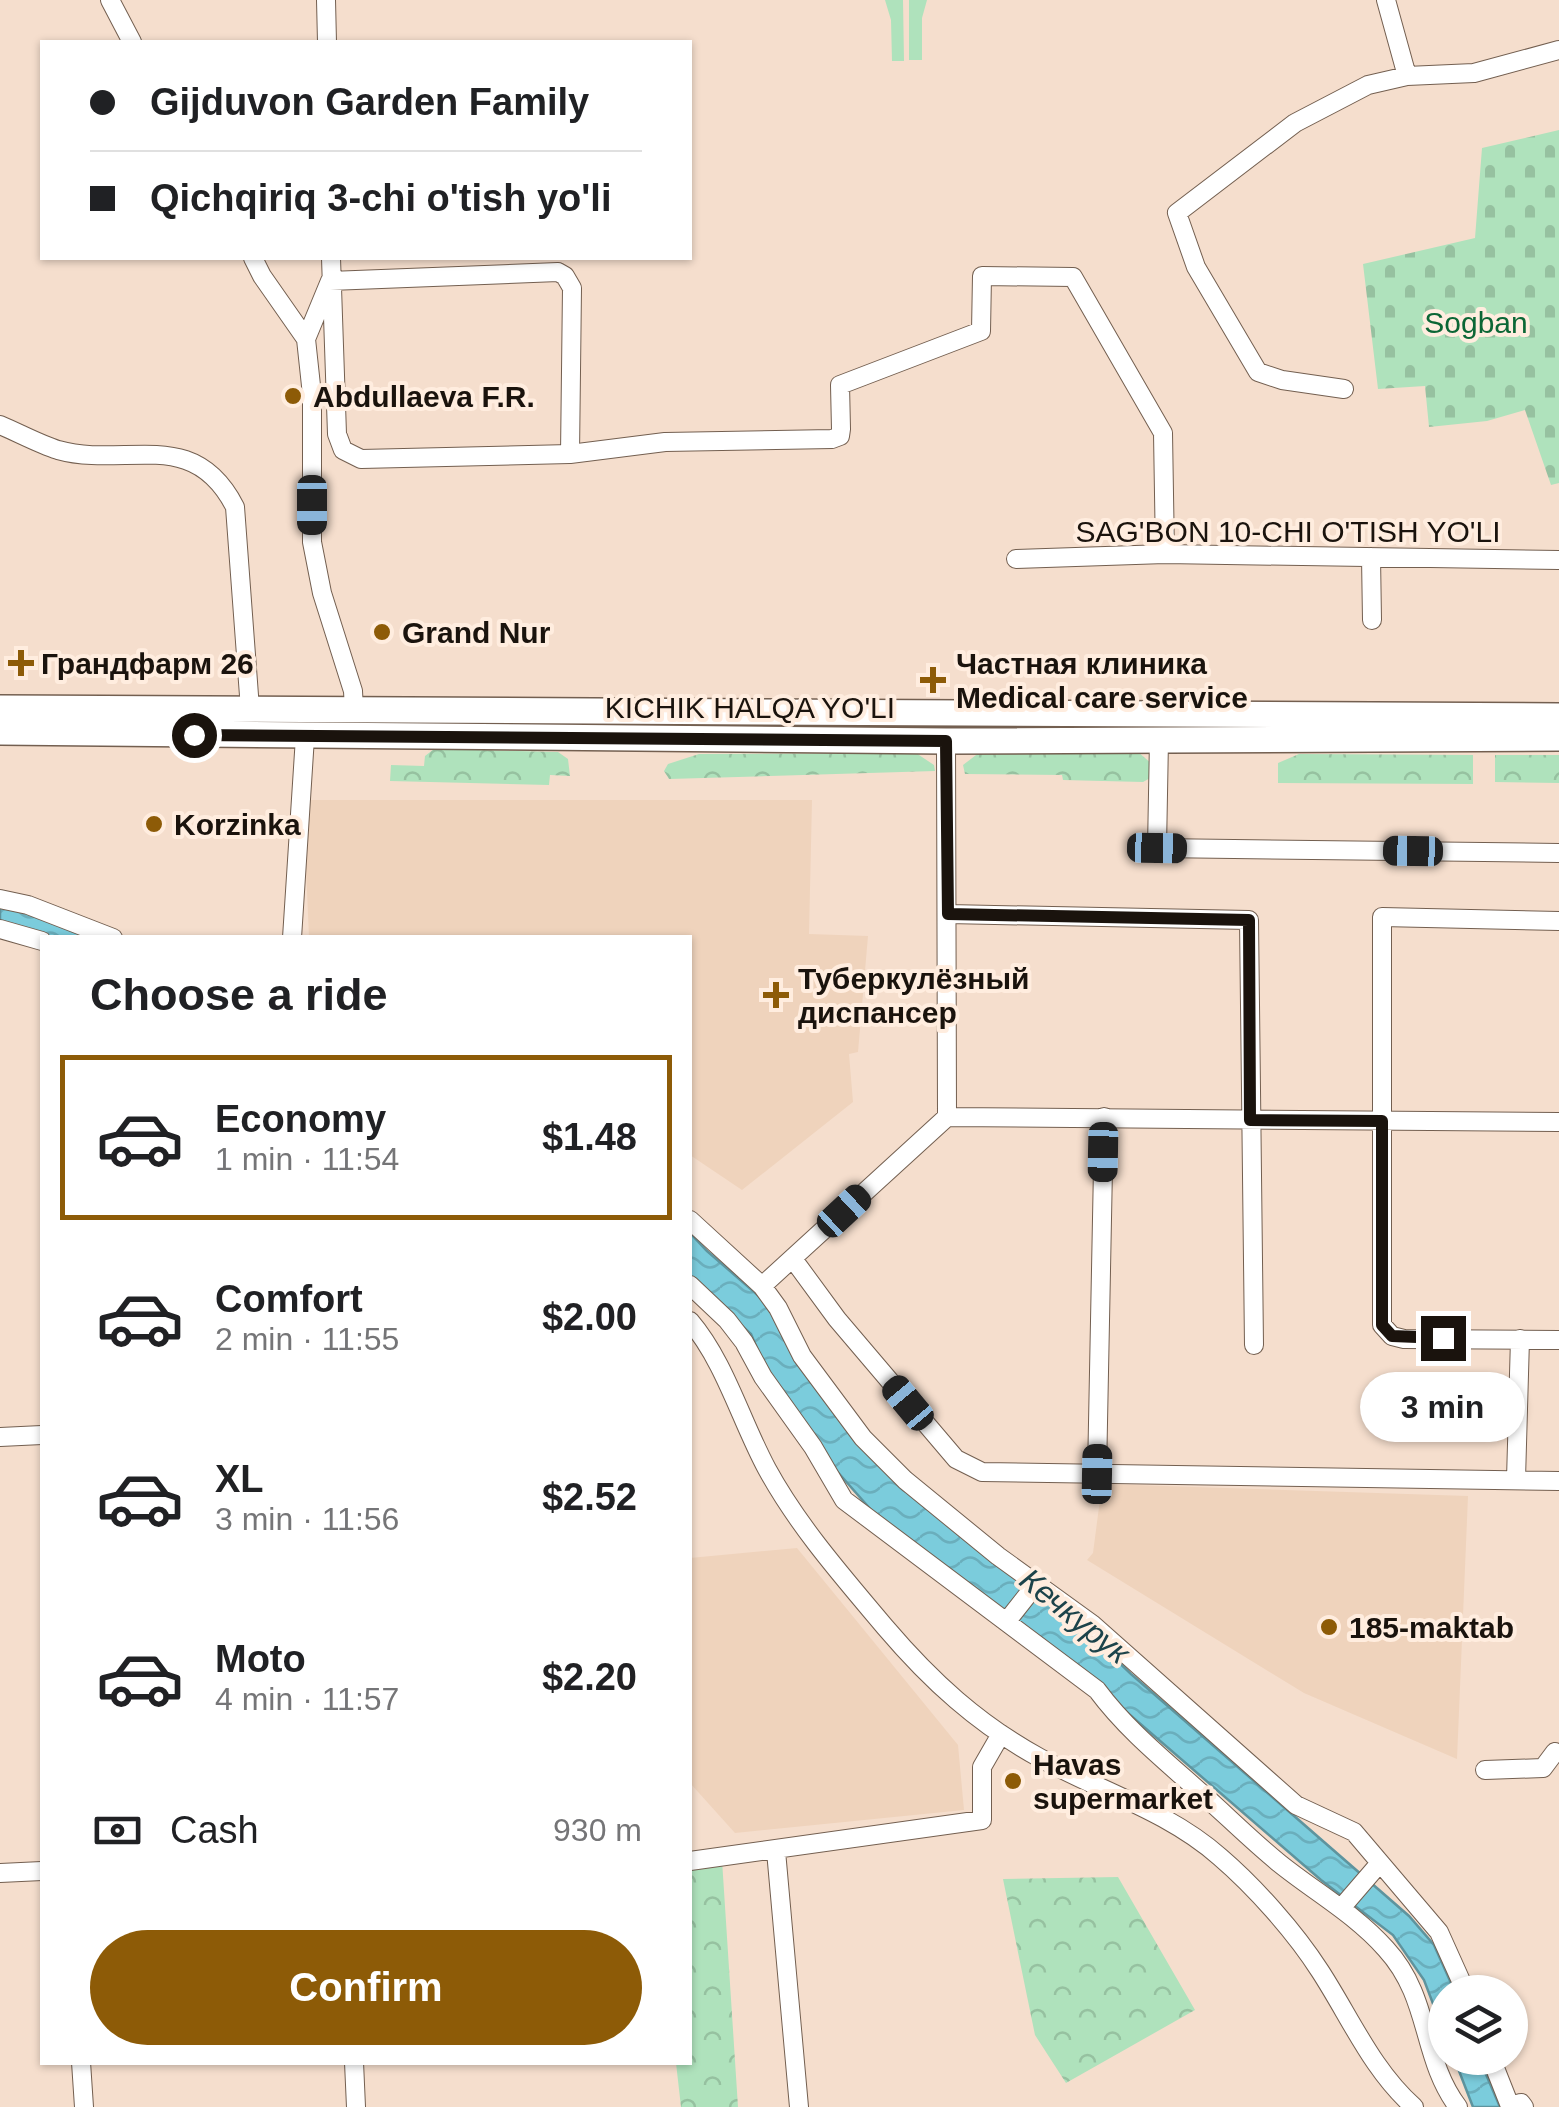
<!DOCTYPE html>
<meta charset="utf-8">
<style>
:root{--surface:#fff;--page:#f2f2f2;--text:#202124;--muted:#757577;--line:#e0e0e0;--accent:#8d5b07}
body{margin:0;font-family:Helvetica,sans-serif;background:var(--page);color:var(--text);height:100vh;display:flex;flex-direction:column;font-size:38px;white-space:nowrap}
*{box-sizing:border-box;margin:0}
p{font-size:32px;color:var(--muted)}
.icon{flex:none;width:55px;height:55px;fill:none;stroke:currentColor;stroke-width:2;stroke-linecap:round;stroke-linejoin:round}
.map{position:relative;flex:1;overflow:hidden}
.drawer{position:absolute;left:40px;top:935px;width:652px;height:1130px;display:flex;flex-direction:column;background:var(--surface);border-radius:0px;box-shadow:0 2px 8px #0004}
.drawer>*{flex:none}
.hud{position:absolute;left:40px;top:40px;width:652px;height:220px;border-radius:0px;box-shadow:0 2px 8px #0004;display:grid;align-content:center;height:220px;padding:0 50px;background:var(--surface)}
.buttons{position:absolute;left:1428px;top:1975px;display:grid;gap:20px}
.buttons a{display:grid;place-items:center;width:100px;height:100px;border-radius:50%;background:var(--surface);box-shadow:0 2px 8px #0004;font-size:50px}
.end{position:absolute;width:45px;height:45px;margin:-22px;border:12px solid #1a130d;background:#fff;box-shadow:0 0 0 5px #fff}
.from{border-radius:50%}
.bubble{position:absolute;height:70px;border-radius:35px;background:var(--surface);box-shadow:0 2px 8px #0004;font-size:32px;font-weight:700;line-height:70px;text-align:center}
.car{position:absolute;width:30px;height:60px;margin:-30px -15px;border-radius:12px;box-shadow:0 0 8px 2px #0007;background:linear-gradient(#222 24%,#8ab4d8 0 40%,#222 0 76%,#8ab4d8 0 86%,#222 0)}
.hud b{display:flex;align-items:center;gap:35px;height:95px;font-size:38px}
.hud b+b{border-top:2px solid var(--line)}
.hud i{width:25px;height:25px;background:var(--text)}
ul{padding:0;list-style:none}
li{display:flex;align-items:center;gap:30px;height:165px;margin:0 20px 15px;padding:0 30px;border:5px solid transparent;border-radius:0px}
li div{flex:1}
li b{display:block;font-size:38px}
li em{font-style:normal;font-weight:700}
li.selected{border-color:var(--accent)}
li>.icon{width:90px;height:90px;stroke-width:1.5}
h2{padding:0 50px;font-size:45px;line-height:120px}
.pay{display:flex;align-items:center;gap:25px;height:110px;padding:0 50px;font-size:38px}
.pay p{margin-inline-start:auto}
.cta{display:flex;gap:20px;margin-top:auto;padding:20px 50px}
.cta a{flex:1;height:115px;border-radius:60px;background:var(--accent);color:#fff;font-size:40px;font-weight:700;line-height:115px;text-align:center}
.map>svg:first-child{display:block}
.built{fill:#efd3bc}
.green{fill:#afe2bc}
.forest{fill:url(#forest-crowns)}
.cemetery{fill:url(#cemetery-stones)}
.water{fill:url(#water-waves);stroke:#5e949e;stroke-width:2.5}
.lines{fill:none;stroke-linecap:round;stroke-linejoin:round}
.minor-casing{stroke:#735f50;stroke-width:20}
.highway-casing{stroke:#735f50;stroke-width:28}
.minor{stroke:#fff;stroke-width:18}
.highway{stroke:#fff;stroke-width:25}
.route{stroke:#1a130d;stroke-width:12}
.poi-dot{fill:#8d5b07;stroke:#ffeddf;stroke-width:4}
.labels{text-anchor:middle;dominant-baseline:central;stroke-width:8;stroke-linejoin:round;paint-order:stroke}
.park-label{font-size:30px;fill:#0b6635;stroke:#ffeddf}
.poi-label{font-size:30px;font-weight:bold;fill:#1a130d;stroke:#ffeddf;text-anchor:start}
.street-label{font-size:30px;fill:#1a130d;stroke:#ffeddf}
.water-label{font-size:32px;font-style:italic;fill:#1c434a;stroke:#ffeddf}
</style>
<div class="map">
<svg width="1559" height="2107" viewBox="0 0 1559 2107">
<defs>
<pattern id="forest-crowns" width="20" height="18" patternUnits="userSpaceOnUse" patternTransform="scale(2.5)"><rect width="20" height="18" fill="#afe2bc"/><path d="M2 6a3 3 0 1 1 6 0M12 15a3 3 0 1 1 6 0" fill="none" stroke="#96c1a0"/></pattern>
<pattern id="cemetery-stones" width="16" height="16" patternUnits="userSpaceOnUse" patternTransform="scale(2.5)"><rect width="16" height="16" fill="#afe2bc"/><path d="M2 7V4a2 2 0 0 1 4 0v3zM10 15v-3a2 2 0 0 1 4 0v3z" fill="#96c1a0"/></pattern>
<pattern id="water-waves" width="16" height="10" patternUnits="userSpaceOnUse" patternTransform="scale(2.5)"><rect width="16" height="10" fill="#7bccdc"/><path d="M0 5q4-4 8 0t8 0" fill="none" stroke="#6aaebc"/></pattern>
</defs>
<rect width="100%" height="100%" fill="#f5decd"/>
<path class="built" d="M 303,800 L 812,800 L 809,934 L 868,936 L 858,1052 L 849,1054 L 853,1102 L 742,1190 L 690,1155 L 690,938 L 309,937 Z
M 1102,1484 L 1468,1496 L 1457,1759 L 1304,1693 L 1087,1560 L 1093,1553 Z
M 797,1548 L 958,1745 L 964,1810 L 735,1833 L 690,1783 L 690,1558 Z"/>
<path class="green" d="M 885,0 L 903,0 L 904,61 L 892,61 L 891,20 Z
M 909,0 L 927,0 L 922,18 L 922,60 L 909,60 Z
M 765,721 L 1450,721 L 1450,730 L 765,730 Z"/>
<path class="forest" d="M 434,749 L 558,752 L 568,759 L 570,776 L 550,775 L 549,785 L 390,781 L 391,765 L 424,766 L 425,756 Z
M 980,752 L 1138,752 L 1152,764 L 1152,777 L 1143,782 L 1063,780 L 1062,775 L 965,774 L 963,765 Z
M 916,753 L 934,765 L 935,771 L 669,779 L 664,771 L 668,764 L 699,754 Z
M 1299,754 L 1473,755 L 1473,784 L 1278,783 L 1278,763 Z
M 1495,755 L 1559,755 L 1559,783 L 1495,782 Z
M 722,1860 L 738,2107 L 681,2107 L 676,2063 L 690,2062 L 690,1861 Z
M 1118,1877 L 1195,2010 L 1066,2083 L 1035,2035 L 1003,1879 Z"/>
<path class="cemetery" d="M 1559,130 L 1559,483 L 1551,485 L 1525,410 L 1487,421 L 1429,427 L 1425,386 L 1378,389 L 1363,264 L 1475,238 L 1482,148 Z"/>
<path class="water" d="M 0,904 L 101,937 L 42,938 L 0,925 Z
M 690,1233 L 707,1251 L 776,1311 L 861,1443 L 1054,1600 L 1131,1674 L 1409,1916 L 1434,1945 L 1455,1992 L 1445,1992 L 1445,2035 L 1424,1980 L 1393,1935 L 1321,1880 L 1100,1689 L 887,1528 L 835,1469 L 768,1374 L 751,1334 L 690,1279 Z
M 1454,2058 L 1479,2058 L 1500,2107 L 1473,2107 Z"/>
<g class="lines">
<defs>
<path id="minor" d="M 110,0 L 132,42
M 326,0 L 327,42
M 1386,0 L 1407,76
M 253,258 L 262,276 L 306,339 L 312,395 L 312,542 L 322,593 L 353,691 L 354,710
M 331,258 L 337,434 L 343,450 L 361,459 L 570,454 L 665,442 L 832,439 L 840,436 L 841,429 L 840,385 L 981,331 L 982,276 L 1073,277 L 1163,433 L 1165,554
M 306,339 L 330,281 L 558,272 L 565,276 L 572,288 L 570,454
M 1344,389 L 1282,380 L 1258,372 L 1196,267 L 1177,213 L 1295,123 L 1368,85 L 1407,76 L 1474,73 L 1559,50
M 0,425 C 19,433 39,444 58,450 C 126,469 193,425 235,507 L 250,709
M 1371,557 L 1372,620
M 1016,559 L 1165,554 L 1559,560
M 1159,740 L 1157,848 L 1559,853
M 0,899 L 28,905 L 113,938
M 948,914 L 1249,920 L 1254,1345
M 1559,921 L 1382,917 L 1382,1325 L 1392,1336 L 1404,1339 L 1559,1340
M 0,929 L 42,941
M 292,938 L 305,737
M 947,1117 L 1559,1122
M 690,1220 L 762,1286 L 778,1308 L 802,1356 L 863,1438 L 905,1480 L 998,1556 L 1092,1624 L 1296,1805 L 1354,1832 L 1439,1932 L 1466,1992
M 793,1259 L 837,1319 L 956,1459 L 982,1472 L 1559,1481
M 690,1285 L 727,1320 L 744,1342 L 763,1377 L 813,1447 L 844,1500 L 1097,1690 C 1126,1729 1163,1759 1200,1792 C 1226,1815 1252,1841 1279,1863 C 1315,1892 1355,1914 1386,1949 C 1431,1998 1421,2058 1458,2107
M 762,1286 L 947,1117 L 946,741
M 690,1321 C 725,1362 741,1421 767,1469 C 798,1526 843,1577 885,1627 C 931,1681 978,1724 1040,1758 C 1100,1791 1168,1811 1220,1857 C 1255,1887 1295,1932 1320,1971 C 1350,2017 1372,2070 1414,2107
M 0,1437 L 42,1435
M 1097,1474 L 1104,1117
M 1516,1479 L 1520,1339
M 1007,1621 L 1037,1583
M 1485,1770 L 1543,1768 L 1555,1752
M 776,1851 L 799,2107
M 690,1861 L 982,1820 L 982,1767 L 1001,1734
M 0,1873 L 42,1871
M 1342,1907 L 1379,1864
M 1491,2058 L 1510,2106 L 1521,2103 L 1524,2107
M 81,2062 L 84,2107
M 354,2062 L 356,2107"/>
<path id="highway" d="M 0,708 L 1559,716
M 0,732 L 946,741 L 1559,738"/>
</defs>
<use href="#minor" class="minor-casing"/>
<use href="#highway" class="highway-casing"/>
<use href="#minor" class="minor"/>
<use href="#highway" class="highway"/>
</g>
<g class="lines">
<path class="route" d="M 194,735 L 946,741 L 948,914 L 1249,920 L 1250,1120 L 1382,1121 L 1382,1325 L 1392,1336 L 1443,1338"/>
</g>
<g class="poi-dot">
<circle cx="293" cy="396" r="10"/>
<circle cx="382" cy="632" r="10"/>
<path d="M16 648h10v10h10v10h-10v10h-10v-10h-10v-10h10z"/>
<path d="M928 665h10v10h10v10h-10v10h-10v-10h-10v-10h10z"/>
<circle cx="154" cy="824" r="10"/>
<path d="M771 980h10v10h10v10h-10v10h-10v-10h-10v-10h10z"/>
<circle cx="1329" cy="1627" r="10"/>
<circle cx="1013" cy="1781" r="10"/>
</g>
<g class="labels">
<g class="park-label">
<text x="1476" y="322">Sogban</text>
</g>
<g class="poi-label">
<text x="313" y="396">Abdullaeva F.R.</text>
<text x="402" y="632">Grand Nur</text>
<text x="41" y="663">Грандфарм 26</text>
<text x="956" y="663">Частная клиника<tspan x="956" dy="34">Medical care service</tspan></text>
<text x="174" y="824">Korzinka</text>
<text x="798" y="978">Туберкулёзный<tspan x="798" dy="34">диспансер</tspan></text>
<text x="1349" y="1627">185-maktab</text>
<text x="1033" y="1764">Havas<tspan x="1033" dy="34">supermarket</tspan></text>
</g>
<g class="street-label">
<text x="1288" y="531">SAG'BON 10-CHI O'TISH YO'LI</text>
<text x="750" y="707">KICHIK HALQA YO'LI</text>
</g>
<g class="water-label">
<text transform="translate(1075 1616) rotate(39)">Кечкурук</text>
</g>
</g>
</svg>
<div class="buttons">
<a><svg class="icon" aria-label="layers" viewBox="0 0 24 24"><path d="M12 4l9 5-9 5-9-5zM3 14l9 5 9-5"/></svg></a>
</div>
<i class="end from" style="left:194px;top:735px"></i>
<i class="end" style="left:1443px;top:1338px"></i>
<div class="bubble" style="left:1360px;top:1372px;width:165px">3 min</div>
<i class="car" style="left:312px;top:505px;rotate:180deg"></i>
<i class="car" style="left:1157px;top:848px;rotate:91deg"></i>
<i class="car" style="left:1413px;top:851px;rotate:271deg"></i>
<i class="car" style="left:1103px;top:1152px;rotate:181deg"></i>
<i class="car" style="left:844px;top:1211px;rotate:47deg"></i>
<i class="car" style="left:908px;top:1403px;rotate:320deg"></i>
<i class="car" style="left:1097px;top:1474px;rotate:1deg"></i>
<div class="hud">
<b><i class="from"></i>Gijduvon Garden Family</b>
<b><i></i>Qichqiriq 3-chi o'tish yo'li</b>
</div>
<section class="drawer">
<h2>Choose a ride</h2>
<ul>
<li class="selected"><svg class="icon" aria-label="car" viewBox="0 0 24 24"><path d="M5 17H2v-5l4-1 3-4h7l3 4 3 1v5h-3M9 17h6M6 11h13"/><circle cx="7" cy="17" r="2"/><circle cx="17" cy="17" r="2"/></svg><div><b>Economy</b><p>1 min · 11:54</p></div><em>$1.48</em></li>
<li><svg class="icon" aria-label="car" viewBox="0 0 24 24"><path d="M5 17H2v-5l4-1 3-4h7l3 4 3 1v5h-3M9 17h6M6 11h13"/><circle cx="7" cy="17" r="2"/><circle cx="17" cy="17" r="2"/></svg><div><b>Comfort</b><p>2 min · 11:55</p></div><em>$2.00</em></li>
<li><svg class="icon" aria-label="car" viewBox="0 0 24 24"><path d="M5 17H2v-5l4-1 3-4h7l3 4 3 1v5h-3M9 17h6M6 11h13"/><circle cx="7" cy="17" r="2"/><circle cx="17" cy="17" r="2"/></svg><div><b>XL</b><p>3 min · 11:56</p></div><em>$2.52</em></li>
<li><svg class="icon" aria-label="car" viewBox="0 0 24 24"><path d="M5 17H2v-5l4-1 3-4h7l3 4 3 1v5h-3M9 17h6M6 11h13"/><circle cx="7" cy="17" r="2"/><circle cx="17" cy="17" r="2"/></svg><div><b>Moto</b><p>4 min · 11:57</p></div><em>$2.20</em></li>
</ul>
<div class="pay"><svg class="icon" aria-label="cash" viewBox="0 0 24 24"><path d="M3 7h18v10H3z"/><circle cx="12" cy="12" r="2"/></svg>Cash<p>930 m</p></div>
<div class="cta"><a>Confirm</a></div>
</section>
</div>
